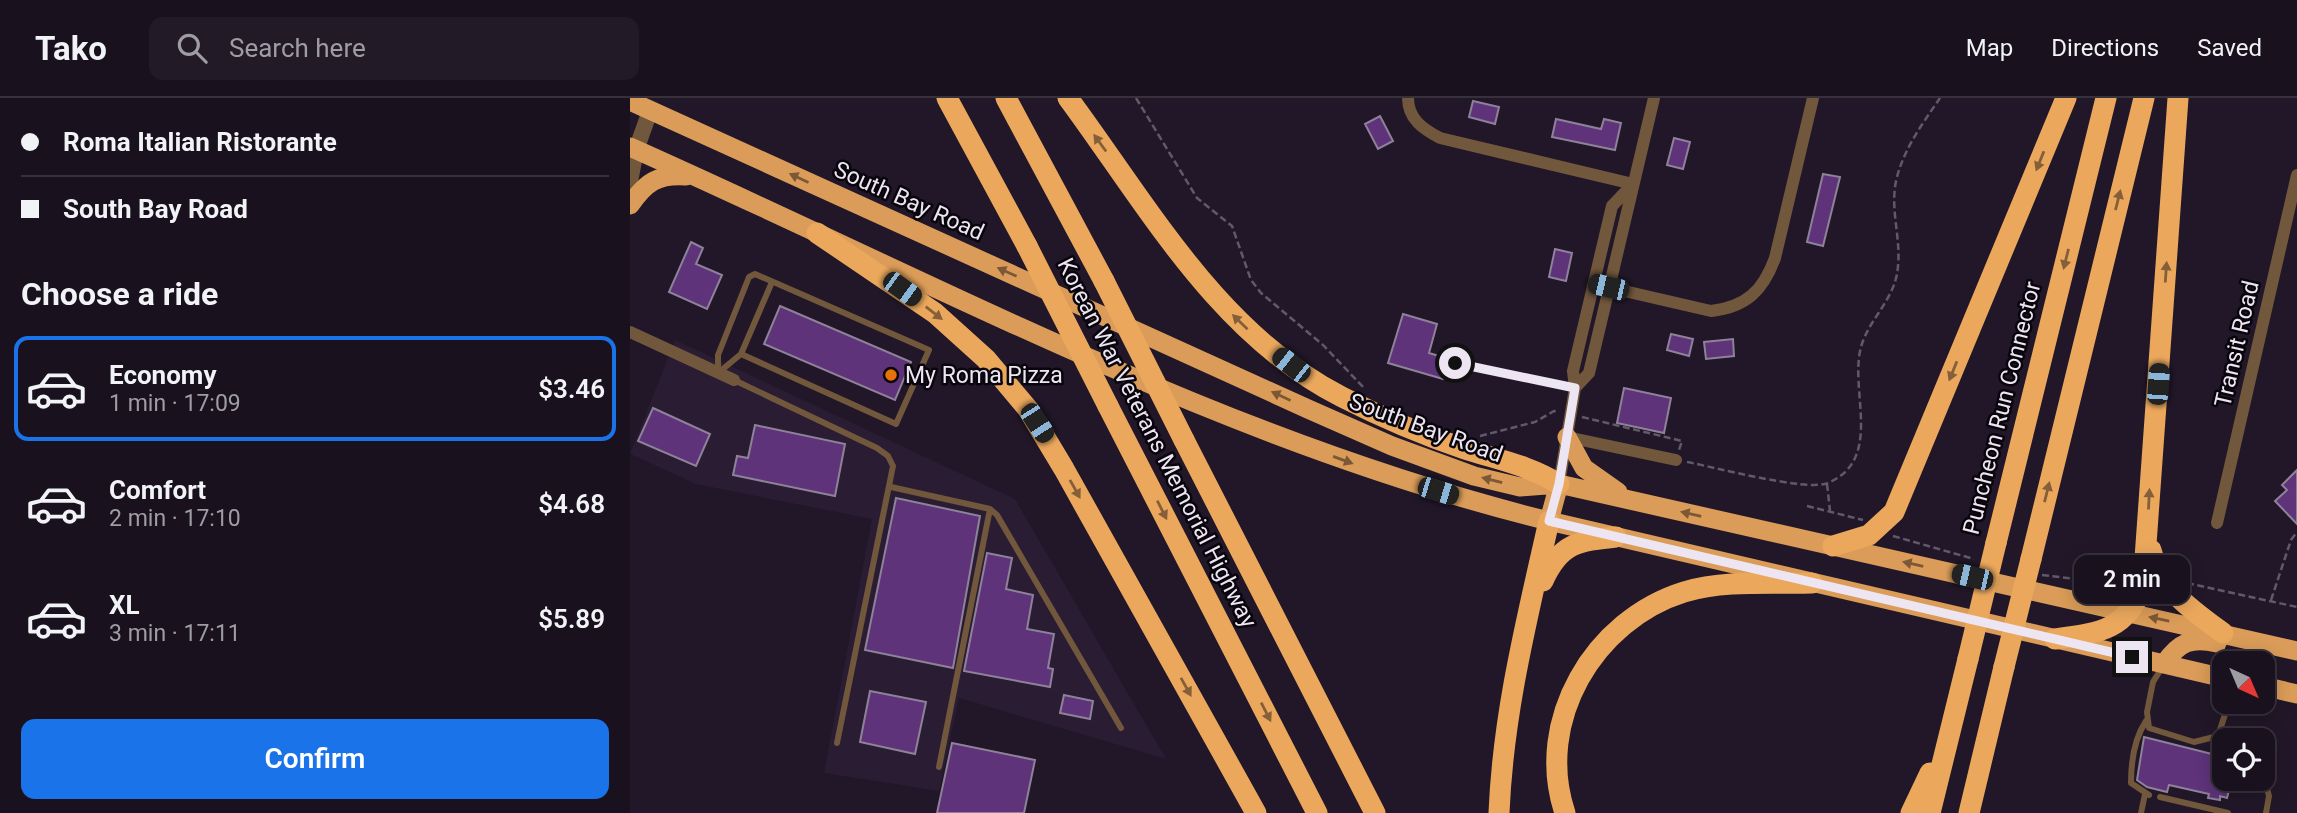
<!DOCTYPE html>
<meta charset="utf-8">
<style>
:root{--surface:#19111e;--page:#221a27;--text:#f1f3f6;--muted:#9f9da4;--line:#37313c;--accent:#1a73e8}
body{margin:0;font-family:Roboto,sans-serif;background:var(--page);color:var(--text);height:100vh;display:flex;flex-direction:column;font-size:26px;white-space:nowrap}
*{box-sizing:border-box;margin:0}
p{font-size:23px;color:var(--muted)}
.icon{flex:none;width:38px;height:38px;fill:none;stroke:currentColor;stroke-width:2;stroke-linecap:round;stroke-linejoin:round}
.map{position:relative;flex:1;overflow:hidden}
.side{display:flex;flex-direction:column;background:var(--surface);width:630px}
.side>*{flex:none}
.guide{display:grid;align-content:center;height:154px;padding:0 21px;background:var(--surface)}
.needle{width:46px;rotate:136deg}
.fabs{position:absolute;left:1582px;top:553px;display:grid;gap:14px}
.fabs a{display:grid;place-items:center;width:63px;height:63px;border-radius:14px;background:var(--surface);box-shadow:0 4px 18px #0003,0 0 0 2px var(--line);font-size:35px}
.end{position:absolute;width:32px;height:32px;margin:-16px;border:9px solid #ede6f2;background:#111;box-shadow:0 0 0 4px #111}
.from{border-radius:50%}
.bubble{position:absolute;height:49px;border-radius:14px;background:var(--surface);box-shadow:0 4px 18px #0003,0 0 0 2px var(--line);font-size:23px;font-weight:600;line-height:49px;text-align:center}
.car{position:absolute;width:21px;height:42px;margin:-21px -10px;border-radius:9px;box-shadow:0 0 5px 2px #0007;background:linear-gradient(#222 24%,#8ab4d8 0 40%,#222 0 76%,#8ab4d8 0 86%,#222 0)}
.guide b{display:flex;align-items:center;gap:24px;height:66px;font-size:26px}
.guide b+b{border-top:2px solid var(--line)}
.guide i{width:18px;height:18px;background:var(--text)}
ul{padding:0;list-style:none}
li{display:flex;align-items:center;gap:21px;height:105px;margin:0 14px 10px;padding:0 7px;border:4px solid transparent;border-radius:14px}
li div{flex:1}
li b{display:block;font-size:26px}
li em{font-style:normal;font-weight:600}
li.active{border-color:var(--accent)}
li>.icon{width:63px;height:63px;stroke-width:1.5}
h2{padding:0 21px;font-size:32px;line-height:84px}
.button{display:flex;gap:14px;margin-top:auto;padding:14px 21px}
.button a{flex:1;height:80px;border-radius:14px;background:var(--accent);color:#fff;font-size:28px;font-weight:600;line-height:80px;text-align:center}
header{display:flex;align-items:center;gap:42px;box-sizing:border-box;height:98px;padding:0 35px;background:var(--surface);border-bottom:2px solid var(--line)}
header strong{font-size:33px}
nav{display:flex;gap:38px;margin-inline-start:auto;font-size:24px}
.search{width:490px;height:63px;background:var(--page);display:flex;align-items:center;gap:18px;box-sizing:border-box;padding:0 24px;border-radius:14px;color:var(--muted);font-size:26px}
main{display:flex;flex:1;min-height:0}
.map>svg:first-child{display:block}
.built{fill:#291c33}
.building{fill:#5e337a;stroke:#8e8298;stroke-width:2}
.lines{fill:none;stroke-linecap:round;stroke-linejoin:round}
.path{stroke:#625968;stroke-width:2.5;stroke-dasharray:7 3.5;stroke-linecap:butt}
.service{stroke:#71573b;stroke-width:6}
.minor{stroke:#71573b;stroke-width:12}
.tertiary{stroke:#71573b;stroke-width:16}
.trunk{stroke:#da9c58;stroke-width:19}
.motorway{stroke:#eba85d;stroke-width:21}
.motorway-bridge{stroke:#eba85d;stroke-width:21}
.oneway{fill:#855f39}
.oneway2{fill:#7c5836}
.route{stroke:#ede6f2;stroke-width:9}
.food-dot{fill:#e8710a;stroke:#09050c;stroke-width:2.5}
.labels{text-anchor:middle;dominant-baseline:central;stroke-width:5;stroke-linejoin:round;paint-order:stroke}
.street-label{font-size:23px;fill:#ede6f2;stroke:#09050c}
.poi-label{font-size:23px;fill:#ede6f2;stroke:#09050c;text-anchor:start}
</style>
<header>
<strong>Tako</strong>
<div class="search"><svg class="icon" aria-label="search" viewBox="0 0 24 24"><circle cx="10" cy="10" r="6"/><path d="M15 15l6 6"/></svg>Search here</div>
<nav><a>Map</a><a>Directions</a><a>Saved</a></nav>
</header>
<main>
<section class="side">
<div class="guide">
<b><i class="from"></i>Roma Italian Ristorante</b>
<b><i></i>South Bay Road</b>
</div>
<h2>Choose a ride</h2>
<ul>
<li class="active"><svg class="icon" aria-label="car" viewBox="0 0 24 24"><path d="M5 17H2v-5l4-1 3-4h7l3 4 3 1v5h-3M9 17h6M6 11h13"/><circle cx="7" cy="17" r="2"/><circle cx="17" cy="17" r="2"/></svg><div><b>Economy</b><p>1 min · 17:09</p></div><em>$3.46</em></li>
<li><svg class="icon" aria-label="car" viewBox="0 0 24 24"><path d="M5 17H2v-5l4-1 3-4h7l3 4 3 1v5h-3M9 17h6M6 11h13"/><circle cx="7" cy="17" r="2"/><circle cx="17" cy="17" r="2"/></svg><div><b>Comfort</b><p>2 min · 17:10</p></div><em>$4.68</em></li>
<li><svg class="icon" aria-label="car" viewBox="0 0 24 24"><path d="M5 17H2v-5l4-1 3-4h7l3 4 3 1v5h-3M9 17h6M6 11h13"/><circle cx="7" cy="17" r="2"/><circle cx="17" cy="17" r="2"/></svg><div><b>XL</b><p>3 min · 17:11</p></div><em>$5.89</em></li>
</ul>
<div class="button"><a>Confirm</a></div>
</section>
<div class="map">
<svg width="1667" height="715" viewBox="0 0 1667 715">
<rect width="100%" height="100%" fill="#211728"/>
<path class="built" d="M 45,242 L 385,401 L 536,661 L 329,600 L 309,693 L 194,675 L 242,421 L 66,386 L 0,356 Z"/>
<path class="building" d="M 843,3 L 869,9 L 865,26 L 839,19 Z
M 750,18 L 763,43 L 748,51 L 735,26 Z
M 926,21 L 971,31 L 974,21 L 991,25 L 985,52 L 922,39 Z
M 1044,40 L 1060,44 L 1053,71 L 1037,67 Z
M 1193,76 L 1210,79 L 1193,148 L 1177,144 Z
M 61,144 L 73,150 L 66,166 L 92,177 L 77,211 L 39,194 Z
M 925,151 L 942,155 L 936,183 L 919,179 Z
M 150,208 L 281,264 L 265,302 L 134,246 Z
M 773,216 L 807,226 L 799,255 L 819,261 L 813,281 L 758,265 Z
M 1041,236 L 1063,241 L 1059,258 L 1037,252 Z
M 1103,241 L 1104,258 L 1076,261 L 1074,244 Z
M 994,290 L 1041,300 L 1034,335 L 987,325 Z
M 23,310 L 80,336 L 66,368 L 8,343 Z
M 125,327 L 215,346 L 205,398 L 103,377 L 107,358 L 118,360 Z
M 1667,372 L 1667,426 L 1645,403 L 1657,392 L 1652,387 Z
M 266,400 L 350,418 L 323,570 L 235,552 Z
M 357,455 L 382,460 L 376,491 L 403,497 L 397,531 L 424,536 L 418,570 L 423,571 L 420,589 L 334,573 Z
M 240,593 L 296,604 L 285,656 L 230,644 Z
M 434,597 L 463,603 L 460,621 L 430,615 Z
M 1514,639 L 1594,659 L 1594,681 L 1602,681 L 1597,700 L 1590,698 L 1590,702 L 1578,700 L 1579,696 L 1539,687 L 1537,694 L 1517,689 L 1507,682 Z
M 322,645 L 405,662 L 394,715 L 307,715 Z"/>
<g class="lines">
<path class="path" d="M 506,0 L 567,100 L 602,128 L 621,182 L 631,195 L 693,247 L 735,291
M 952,319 L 1052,343 L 1049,352
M 850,338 L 905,324 L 924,313 L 929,314
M 1057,364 C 1084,369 1177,394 1198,385 C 1254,361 1219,293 1231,249 C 1239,220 1266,201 1268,168 C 1271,138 1259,109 1267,79 C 1275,49 1293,25 1310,0
M 1197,386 L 1200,413
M 1177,408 L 1233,422
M 1263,438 L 1344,461
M 1412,477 L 1496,487
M 1557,485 L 1667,509
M 1641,502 L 1661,442 L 1667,434"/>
<path class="service" d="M 125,176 L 299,252 L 266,326 L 111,256 L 88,275 L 88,257 L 119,179 Z
M 111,256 L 142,184
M 825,265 L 945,290
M 104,282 L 247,350 L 258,358 L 263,368 L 207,645
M 261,389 L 360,411 L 367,417 L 491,630
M 1533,568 L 1523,584 L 1517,614 L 1519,630 L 1564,644 L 1588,638 L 1599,604
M 1516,623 C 1504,641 1501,663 1501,685 L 1519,697
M 309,669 L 360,411
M 1633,675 L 1639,698 L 1636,715
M 1530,699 L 1598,715
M 1511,715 L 1515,696"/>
<path class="minor" d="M 778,0 C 778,21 793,31 810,40 L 1003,86
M 964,186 L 1081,213 C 1116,209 1133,193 1145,160 L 1183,0
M 0,234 L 104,282
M 945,290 L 959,275 L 1024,0
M 937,339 L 1046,362
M 929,386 L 945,290 L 943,273 L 982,108 L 1003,86
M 1587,425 L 1667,77"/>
<path class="tertiary" d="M 0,84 L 6,52 L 20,13"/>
<path class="trunk" d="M 0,3 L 678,311 L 762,348 L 844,378 L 890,389 L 929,386 L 1667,553
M 0,49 C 302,183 596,344 919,423 L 1594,580
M 0,107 C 16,84 28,76 56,78
M 937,339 L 954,370 L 988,394
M 919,423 L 929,386
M 1534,566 C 1549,544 1561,539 1587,545
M 1633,588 L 1667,596"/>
<path class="motorway" d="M 317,0 L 397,148
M 376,0 L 474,183
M 438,0 C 518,108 588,236 712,299 C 751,319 793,337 835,351 C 869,362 898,367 929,386
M 187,135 L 305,215 L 356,261 L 398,311 L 434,371 L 626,715
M 478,308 L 687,715
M 554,342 L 745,715
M 1366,445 L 1476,0
M 1203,448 L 1239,437 L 1264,414 L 1436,0
M 1521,452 C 1530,491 1563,513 1593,535
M 1401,461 L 1514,0
M 913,483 C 930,445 948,443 986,439
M 1425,541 C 1468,535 1496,533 1513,488 L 1548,0
M 869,715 C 873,615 897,521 919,423
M 935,715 C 904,623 964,522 1054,494 C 1094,482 1141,486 1182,485
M 1281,715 L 1300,675
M 1300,715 L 1338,561
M 1339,715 L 1374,569"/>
<path class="motorway-bridge" d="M 397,148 L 478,308
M 474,183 L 554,342
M 1338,561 L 1366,445
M 1374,569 L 1401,461"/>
</g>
<defs><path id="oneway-solid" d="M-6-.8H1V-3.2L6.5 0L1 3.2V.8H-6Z" transform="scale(1.75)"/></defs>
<g class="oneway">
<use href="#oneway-solid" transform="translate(470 45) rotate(-126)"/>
<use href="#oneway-solid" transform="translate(1410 63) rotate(112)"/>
<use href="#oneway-solid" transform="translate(1488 102) rotate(-76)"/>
<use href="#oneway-solid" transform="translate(1436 161) rotate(104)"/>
<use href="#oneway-solid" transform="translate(1536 174) rotate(-86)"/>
<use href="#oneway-solid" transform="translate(304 215) rotate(38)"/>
<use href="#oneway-solid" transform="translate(610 224) rotate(-136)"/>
<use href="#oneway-solid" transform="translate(1323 273) rotate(112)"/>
<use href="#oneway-solid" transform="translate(445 391) rotate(61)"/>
<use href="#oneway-solid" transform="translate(1417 394) rotate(-76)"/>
<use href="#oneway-solid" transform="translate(1519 401) rotate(-87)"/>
<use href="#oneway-solid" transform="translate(532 412) rotate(63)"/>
<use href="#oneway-solid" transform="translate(556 589) rotate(61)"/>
<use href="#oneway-solid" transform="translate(636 614) rotate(63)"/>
</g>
<g class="oneway2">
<use href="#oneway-solid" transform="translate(169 80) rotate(-155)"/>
<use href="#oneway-solid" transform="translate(377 174) rotate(-156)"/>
<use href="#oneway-solid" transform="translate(651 298) rotate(-155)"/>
<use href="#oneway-solid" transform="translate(713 362) rotate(20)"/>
<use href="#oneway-solid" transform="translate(862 382) rotate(-166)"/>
<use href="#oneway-solid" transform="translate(1061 416) rotate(-167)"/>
<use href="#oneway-solid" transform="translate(1283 466) rotate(-167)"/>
<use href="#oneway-solid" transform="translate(1529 521) rotate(-168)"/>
</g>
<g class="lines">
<path class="route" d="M 825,265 L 945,290 L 929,386 L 919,423 L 1502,559"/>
</g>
<circle class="food-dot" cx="261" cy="277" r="7"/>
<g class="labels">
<g class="street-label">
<text transform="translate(279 103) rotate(24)">South Bay Road</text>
<text transform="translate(1607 246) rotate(-77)">Transit Road</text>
<text transform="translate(1372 310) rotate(-76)">Puncheon Run Connector</text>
<text transform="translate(796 330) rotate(20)">South Bay Road</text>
<text transform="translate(527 345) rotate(63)">Korean War Veterans Memorial Highway</text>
</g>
<g class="poi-label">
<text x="275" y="277">My Roma Pizza</text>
</g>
</g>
</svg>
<div class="fabs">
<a><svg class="needle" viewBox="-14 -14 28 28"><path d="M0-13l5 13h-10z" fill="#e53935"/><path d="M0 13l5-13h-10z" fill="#9f9da4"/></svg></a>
<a><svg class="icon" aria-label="locate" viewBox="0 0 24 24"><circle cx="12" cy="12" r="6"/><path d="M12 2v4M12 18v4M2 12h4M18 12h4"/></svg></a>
</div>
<i class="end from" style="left:825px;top:265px"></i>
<i class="end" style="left:1502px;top:559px"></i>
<div class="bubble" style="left:1444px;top:457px;width:116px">2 min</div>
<i class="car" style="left:978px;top:189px;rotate:283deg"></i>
<i class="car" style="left:272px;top:191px;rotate:126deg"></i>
<i class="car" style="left:661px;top:267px;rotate:308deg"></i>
<i class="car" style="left:1528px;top:286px;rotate:4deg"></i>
<i class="car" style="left:407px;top:325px;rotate:147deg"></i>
<i class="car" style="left:808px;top:393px;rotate:107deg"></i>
<i class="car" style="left:1342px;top:479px;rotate:283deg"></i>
</div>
</main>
